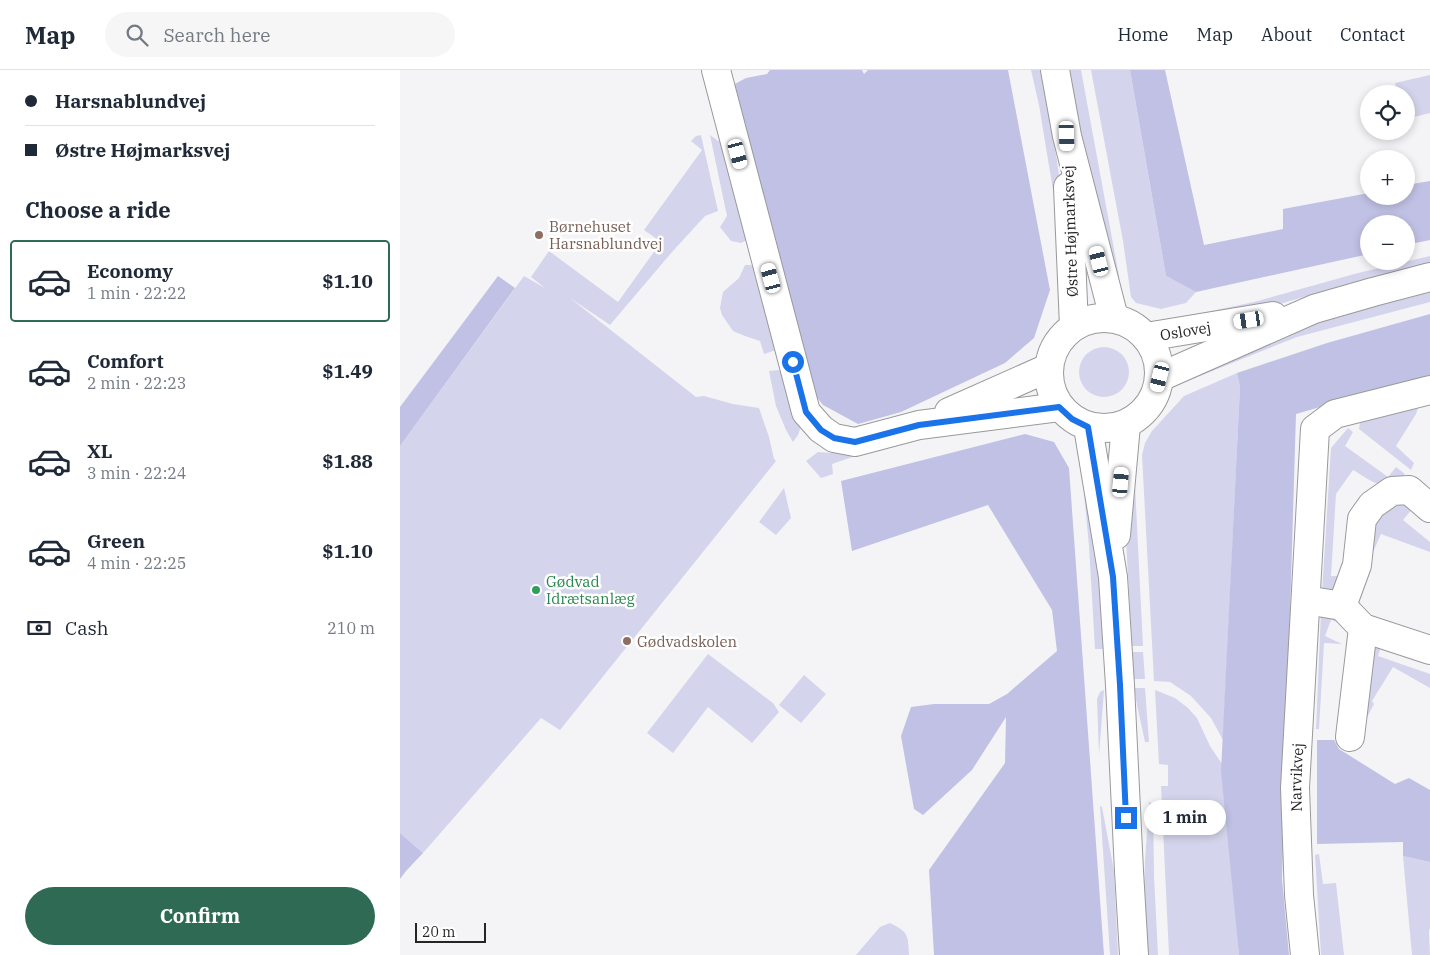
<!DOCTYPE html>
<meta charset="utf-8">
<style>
:root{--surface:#fff;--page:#f6f6f7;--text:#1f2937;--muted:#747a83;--line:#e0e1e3;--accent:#2f6a55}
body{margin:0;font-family:"IBM Plex Serif",serif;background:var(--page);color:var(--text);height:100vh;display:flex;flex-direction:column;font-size:19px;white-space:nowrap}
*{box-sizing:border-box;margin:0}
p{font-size:16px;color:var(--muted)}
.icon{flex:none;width:28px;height:28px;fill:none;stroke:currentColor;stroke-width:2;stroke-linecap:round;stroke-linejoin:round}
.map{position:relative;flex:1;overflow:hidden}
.panel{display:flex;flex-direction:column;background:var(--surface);width:400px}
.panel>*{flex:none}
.guide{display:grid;align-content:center;height:110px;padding:0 25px;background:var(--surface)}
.buttons{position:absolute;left:960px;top:15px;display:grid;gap:10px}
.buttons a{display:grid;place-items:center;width:55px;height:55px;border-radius:50%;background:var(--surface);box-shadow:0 2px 8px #0003;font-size:25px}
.scale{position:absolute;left:15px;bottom:12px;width:71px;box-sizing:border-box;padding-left:5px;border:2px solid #252526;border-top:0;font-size:14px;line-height:18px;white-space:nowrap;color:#252526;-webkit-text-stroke:4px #fff;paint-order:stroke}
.end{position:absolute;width:22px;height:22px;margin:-11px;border:6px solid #1a73e8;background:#fff;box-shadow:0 0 0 2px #fff}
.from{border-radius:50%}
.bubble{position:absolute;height:35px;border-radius:18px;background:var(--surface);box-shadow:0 2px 8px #0003;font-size:16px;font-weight:700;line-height:35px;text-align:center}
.car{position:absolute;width:15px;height:30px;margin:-15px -8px;border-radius:6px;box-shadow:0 0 4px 1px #0007;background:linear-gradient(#fff 24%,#345 0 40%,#fff 0 76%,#345 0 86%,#fff 0)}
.guide b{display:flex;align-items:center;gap:18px;height:48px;font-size:19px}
.guide b+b{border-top:1px solid var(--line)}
.guide i{width:12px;height:12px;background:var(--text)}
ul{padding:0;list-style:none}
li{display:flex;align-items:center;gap:15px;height:82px;margin:0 10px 8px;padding:0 15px;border:2px solid transparent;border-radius:5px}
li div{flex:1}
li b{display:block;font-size:19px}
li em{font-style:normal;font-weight:700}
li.current{border-color:var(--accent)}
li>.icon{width:45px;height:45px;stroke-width:1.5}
h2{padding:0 25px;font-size:22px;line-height:60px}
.pay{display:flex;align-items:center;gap:12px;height:55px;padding:0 25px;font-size:19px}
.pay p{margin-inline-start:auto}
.action{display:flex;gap:10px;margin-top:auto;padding:10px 25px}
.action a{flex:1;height:58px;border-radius:30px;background:var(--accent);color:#fff;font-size:20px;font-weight:700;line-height:58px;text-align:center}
header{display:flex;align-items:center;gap:30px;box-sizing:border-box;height:70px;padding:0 25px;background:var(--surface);border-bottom:1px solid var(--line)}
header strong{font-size:24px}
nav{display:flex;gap:28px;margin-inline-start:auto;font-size:18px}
.search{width:350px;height:45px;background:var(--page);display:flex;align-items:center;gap:12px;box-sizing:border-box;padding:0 18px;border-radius:28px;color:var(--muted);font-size:19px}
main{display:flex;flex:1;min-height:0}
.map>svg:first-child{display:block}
.green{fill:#d4d4ec}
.forest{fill:#c1c1e5}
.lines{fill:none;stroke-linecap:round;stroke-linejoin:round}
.street-casing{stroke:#99999c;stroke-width:30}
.secondary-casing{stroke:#99999c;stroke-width:30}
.street{stroke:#fff;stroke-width:28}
.secondary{stroke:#fff;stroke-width:28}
.route{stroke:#1a73e8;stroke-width:6}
.education-dot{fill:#8d6e63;stroke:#fff;stroke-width:2}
.leisure-dot{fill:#2e9e5b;stroke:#fff;stroke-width:2}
.labels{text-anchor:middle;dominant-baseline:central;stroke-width:5;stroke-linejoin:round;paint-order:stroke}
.education-label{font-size:15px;fill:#785e54;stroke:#fff;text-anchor:start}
.street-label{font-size:15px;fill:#252526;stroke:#fff}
.leisure-label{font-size:15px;fill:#27864d;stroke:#fff;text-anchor:start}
</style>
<header>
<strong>Map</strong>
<div class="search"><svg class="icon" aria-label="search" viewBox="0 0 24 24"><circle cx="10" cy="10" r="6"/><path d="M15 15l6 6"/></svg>Search here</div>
<nav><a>Home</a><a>Map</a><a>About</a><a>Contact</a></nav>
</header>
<main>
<section class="panel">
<div class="guide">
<b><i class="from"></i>Harsnablundvej</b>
<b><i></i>Østre Højmarksvej</b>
</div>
<h2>Choose a ride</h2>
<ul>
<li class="current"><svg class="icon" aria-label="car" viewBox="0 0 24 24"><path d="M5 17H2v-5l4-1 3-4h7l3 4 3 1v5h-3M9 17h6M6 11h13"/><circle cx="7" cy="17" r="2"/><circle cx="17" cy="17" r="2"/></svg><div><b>Economy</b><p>1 min · 22:22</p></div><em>$1.10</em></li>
<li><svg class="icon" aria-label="car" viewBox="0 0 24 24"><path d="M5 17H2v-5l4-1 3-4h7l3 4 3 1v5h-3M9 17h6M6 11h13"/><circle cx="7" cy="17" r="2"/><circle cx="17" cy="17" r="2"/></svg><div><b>Comfort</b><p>2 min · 22:23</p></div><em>$1.49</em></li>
<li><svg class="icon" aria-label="car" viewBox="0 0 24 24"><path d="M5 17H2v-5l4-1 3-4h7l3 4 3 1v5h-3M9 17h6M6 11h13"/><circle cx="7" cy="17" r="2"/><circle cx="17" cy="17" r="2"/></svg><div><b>XL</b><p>3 min · 22:24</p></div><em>$1.88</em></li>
<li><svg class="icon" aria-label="car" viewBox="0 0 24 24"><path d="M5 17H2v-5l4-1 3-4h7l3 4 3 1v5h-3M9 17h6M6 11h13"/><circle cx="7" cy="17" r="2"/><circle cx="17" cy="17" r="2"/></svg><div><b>Green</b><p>4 min · 22:25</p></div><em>$1.10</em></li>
</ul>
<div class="pay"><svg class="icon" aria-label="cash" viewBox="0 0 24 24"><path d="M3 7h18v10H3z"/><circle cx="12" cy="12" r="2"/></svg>Cash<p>210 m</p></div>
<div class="action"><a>Confirm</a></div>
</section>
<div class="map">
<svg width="1030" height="885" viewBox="0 0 1030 885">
<rect width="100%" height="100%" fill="#f4f4f7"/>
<path class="green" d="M 631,0 L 640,0 L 657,90 L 667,168 L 661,169 L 639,35 Z
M 669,0 L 681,0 L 719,206 L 720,224 L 689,111 Z
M 691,0 L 730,0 L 766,206 L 796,222 L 786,233 L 761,239 L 736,233 L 731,227 L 723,171 Z
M 1030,5 L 1030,43 L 1006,49 L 1006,24 L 998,24 L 995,13 Z
M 301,65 L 318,141 L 305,146 L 272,182 L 210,255 L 170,228 L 296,327 L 304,326 L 333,334 L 359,338 L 369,367 L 374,389 L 376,391 L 160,660 L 141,648 L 23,783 L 0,763 L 0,376 L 124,206 L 145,218 L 131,207 L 149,181 L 218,232 L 261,172 L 244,160 L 302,80 L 291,71 L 296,66 Z
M 310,65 L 321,73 L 327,81 L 349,169 L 341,173 L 331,171 L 320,157 L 327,146 Z
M 1030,186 L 1030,194 L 990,205 L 937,217 L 840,246 L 778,248 L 854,232 L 958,203 Z
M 345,195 L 351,195 L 358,202 L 376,280 L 364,284 L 360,271 L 345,266 L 333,261 L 322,245 L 320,238 L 323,222 L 339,208 Z
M 1030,220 L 1030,232 L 897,267 L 785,312 L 782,307 L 886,260 Z
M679 302a25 25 0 1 1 50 0a25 25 0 1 1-50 0Z
M 379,300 L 386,306 L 401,356 L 398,365 L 393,372 L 386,360 L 376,336 L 369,301 Z
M 837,303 L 840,317 L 823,670 L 811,648 L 791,626 L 770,612 L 754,611 L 742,385 L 745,373 L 752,361 L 784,326 Z
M 1018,338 L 1016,344 L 996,376 L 1014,393 L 1011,400 L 959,359 L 960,353 Z
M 948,358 L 953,362 L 945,376 L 988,407 L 996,397 L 1005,404 C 983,423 975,413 953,400 L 936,424 L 931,506 L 944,506 L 933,522 L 922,523 L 931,378 Z
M 733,375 L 743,576 L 732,576 L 725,452 Z
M 680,381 L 699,498 L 703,579 L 695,579 L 689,476 Z
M 418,382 L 458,385 L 432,394 L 433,404 L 421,408 L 406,391 Z
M 384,418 L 391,448 L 376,465 L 359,452 Z
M 997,427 L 1013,438 L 1003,450 L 1030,472 L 1030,482 L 981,464 L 970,489 L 976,445 Z
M 921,541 L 930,543 L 946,555 L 931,550 L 925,566 L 942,574 L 924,573 L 919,659 L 916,659 Z
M 978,575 L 981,576 L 978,586 L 1030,604 L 1030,618 L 993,597 L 972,631 L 974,634 L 961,659 L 970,578 Z
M 732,582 L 743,582 L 745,609 L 734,609 Z
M 308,584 L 373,633 L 379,642 L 352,673 L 308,637 L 273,683 L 247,663 Z
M 404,605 L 426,624 L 401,653 L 379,635 Z
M 734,618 L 745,618 L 749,672 L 745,672 L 737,635 Z
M 704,620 L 699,685 L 697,629 L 700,622 Z
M 755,620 L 775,628 L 788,638 L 797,648 L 810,676 L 822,694 L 839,885 L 769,885 L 761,716 L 768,716 L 768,695 L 759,694 Z
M 749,732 L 753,733 L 754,806 L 758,885 L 748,885 L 744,823 L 745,791 Z
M 700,736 L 702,737 L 714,801 L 718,885 L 710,885 Z
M 919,784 L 923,814 L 936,813 L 944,885 L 921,885 L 915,785 Z
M 1003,786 L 1030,792 L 1030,859 L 1029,860 L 1030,885 L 1012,885 Z
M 490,853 C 509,862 508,866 509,885 L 456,885 L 480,857 Z"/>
<path class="forest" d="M 370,0 L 462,0 L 464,4 L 468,0 L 608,0 L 650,220 L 634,268 L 605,293 L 501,342 L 458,354 L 423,335 L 411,320 L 331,16 L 346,8 L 367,4 Z
M 730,0 L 765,0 L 804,175 L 883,159 L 883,139 L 969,123 L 969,126 L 1006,126 L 1006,115 L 1030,111 L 1030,170 L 1006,175 L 1006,154 L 969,154 L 969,184 L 796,222 L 766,206 Z
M 98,206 L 115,218 L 0,376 L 0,337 Z
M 1030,244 L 1030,305 L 896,344 L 882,809 L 889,885 L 839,885 L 821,701 L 840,317 L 837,303 L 927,273 Z
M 625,364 L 654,372 L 669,398 L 704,885 L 534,885 L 529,800 L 605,693 L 606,647 L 572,700 L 523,745 L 514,739 L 501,666 L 511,637 L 534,634 L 589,634 L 607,624 L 657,581 L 652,540 L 588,435 L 452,481 L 441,411 Z
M 917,670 L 934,670 L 939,679 L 995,714 L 1009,708 L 1030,720 L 1030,792 L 1003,786 L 1003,772 L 917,774 Z
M 0,763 L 23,783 L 6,801 L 0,809 Z"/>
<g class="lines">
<defs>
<g id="street">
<path d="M 316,0 L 406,342 L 421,359 L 434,368 L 455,372 L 519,355 L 659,337"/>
<path d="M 549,342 L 648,298"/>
<path d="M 906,530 L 942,536 L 963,558 L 950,667"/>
<path d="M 942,536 L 957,495 L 962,449 L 972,435 L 992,421 L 1009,420 L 1030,438"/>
<path d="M 963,558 L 1030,580"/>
<path id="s1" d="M 905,885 L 899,825 L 895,718 L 915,359 L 935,344 L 1030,320"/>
</g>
<g id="secondary">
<path d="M 655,0 L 667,66 L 714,248"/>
<path d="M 668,117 L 674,256"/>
<circle cx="704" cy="303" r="55"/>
<path id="s2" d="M 746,267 L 873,246"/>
<path d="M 760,307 L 914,239 L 973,222 L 1030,207"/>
<path d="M 688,357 L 713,507 L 720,615 L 729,801 L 734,885"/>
<path d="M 716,465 L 726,355"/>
</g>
</defs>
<use href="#street" class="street-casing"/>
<use href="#secondary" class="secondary-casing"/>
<use href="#street" class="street"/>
<use href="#secondary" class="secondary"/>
</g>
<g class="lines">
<path class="route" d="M 393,292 L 406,342 L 421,360 L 434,368 L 455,372 L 519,355 L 659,337 L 672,349 L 688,357 L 713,507 L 720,615 L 726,748"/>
</g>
<g class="education-dot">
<circle cx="139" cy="165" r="5"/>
<circle cx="227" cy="571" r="5"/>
</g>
<circle class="leisure-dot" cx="136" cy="520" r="5"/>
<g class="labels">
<g class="education-label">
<text x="149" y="156">Børnehuset<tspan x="149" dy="17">Harsnablundvej</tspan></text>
<text x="237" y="571">Gødvadskolen</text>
</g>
<g class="street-label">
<text transform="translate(670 161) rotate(-92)">Østre Højmarksvej</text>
<text stroke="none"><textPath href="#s2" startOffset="40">Oslovej</textPath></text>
<text stroke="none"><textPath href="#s1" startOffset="178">Narvikvej</textPath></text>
</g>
<g class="leisure-label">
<text x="146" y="511">Gødvad<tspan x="146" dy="17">Idrætsanlæg</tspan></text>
</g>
</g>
</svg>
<div class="buttons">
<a><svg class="icon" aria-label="locate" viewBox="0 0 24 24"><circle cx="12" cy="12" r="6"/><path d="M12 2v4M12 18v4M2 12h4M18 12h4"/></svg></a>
<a>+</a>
<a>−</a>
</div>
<div class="scale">20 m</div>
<i class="end from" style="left:393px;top:292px"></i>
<i class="end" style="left:726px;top:748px"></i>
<div class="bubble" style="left:744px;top:730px;width:82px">1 min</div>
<i class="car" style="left:667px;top:66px;rotate:178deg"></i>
<i class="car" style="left:338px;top:84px;rotate:165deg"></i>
<i class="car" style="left:699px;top:191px;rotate:346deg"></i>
<i class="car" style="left:371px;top:208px;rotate:345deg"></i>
<i class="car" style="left:849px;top:250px;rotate:261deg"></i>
<i class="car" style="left:760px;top:307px;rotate:194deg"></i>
<i class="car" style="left:721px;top:412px;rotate:5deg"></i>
</div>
</main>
